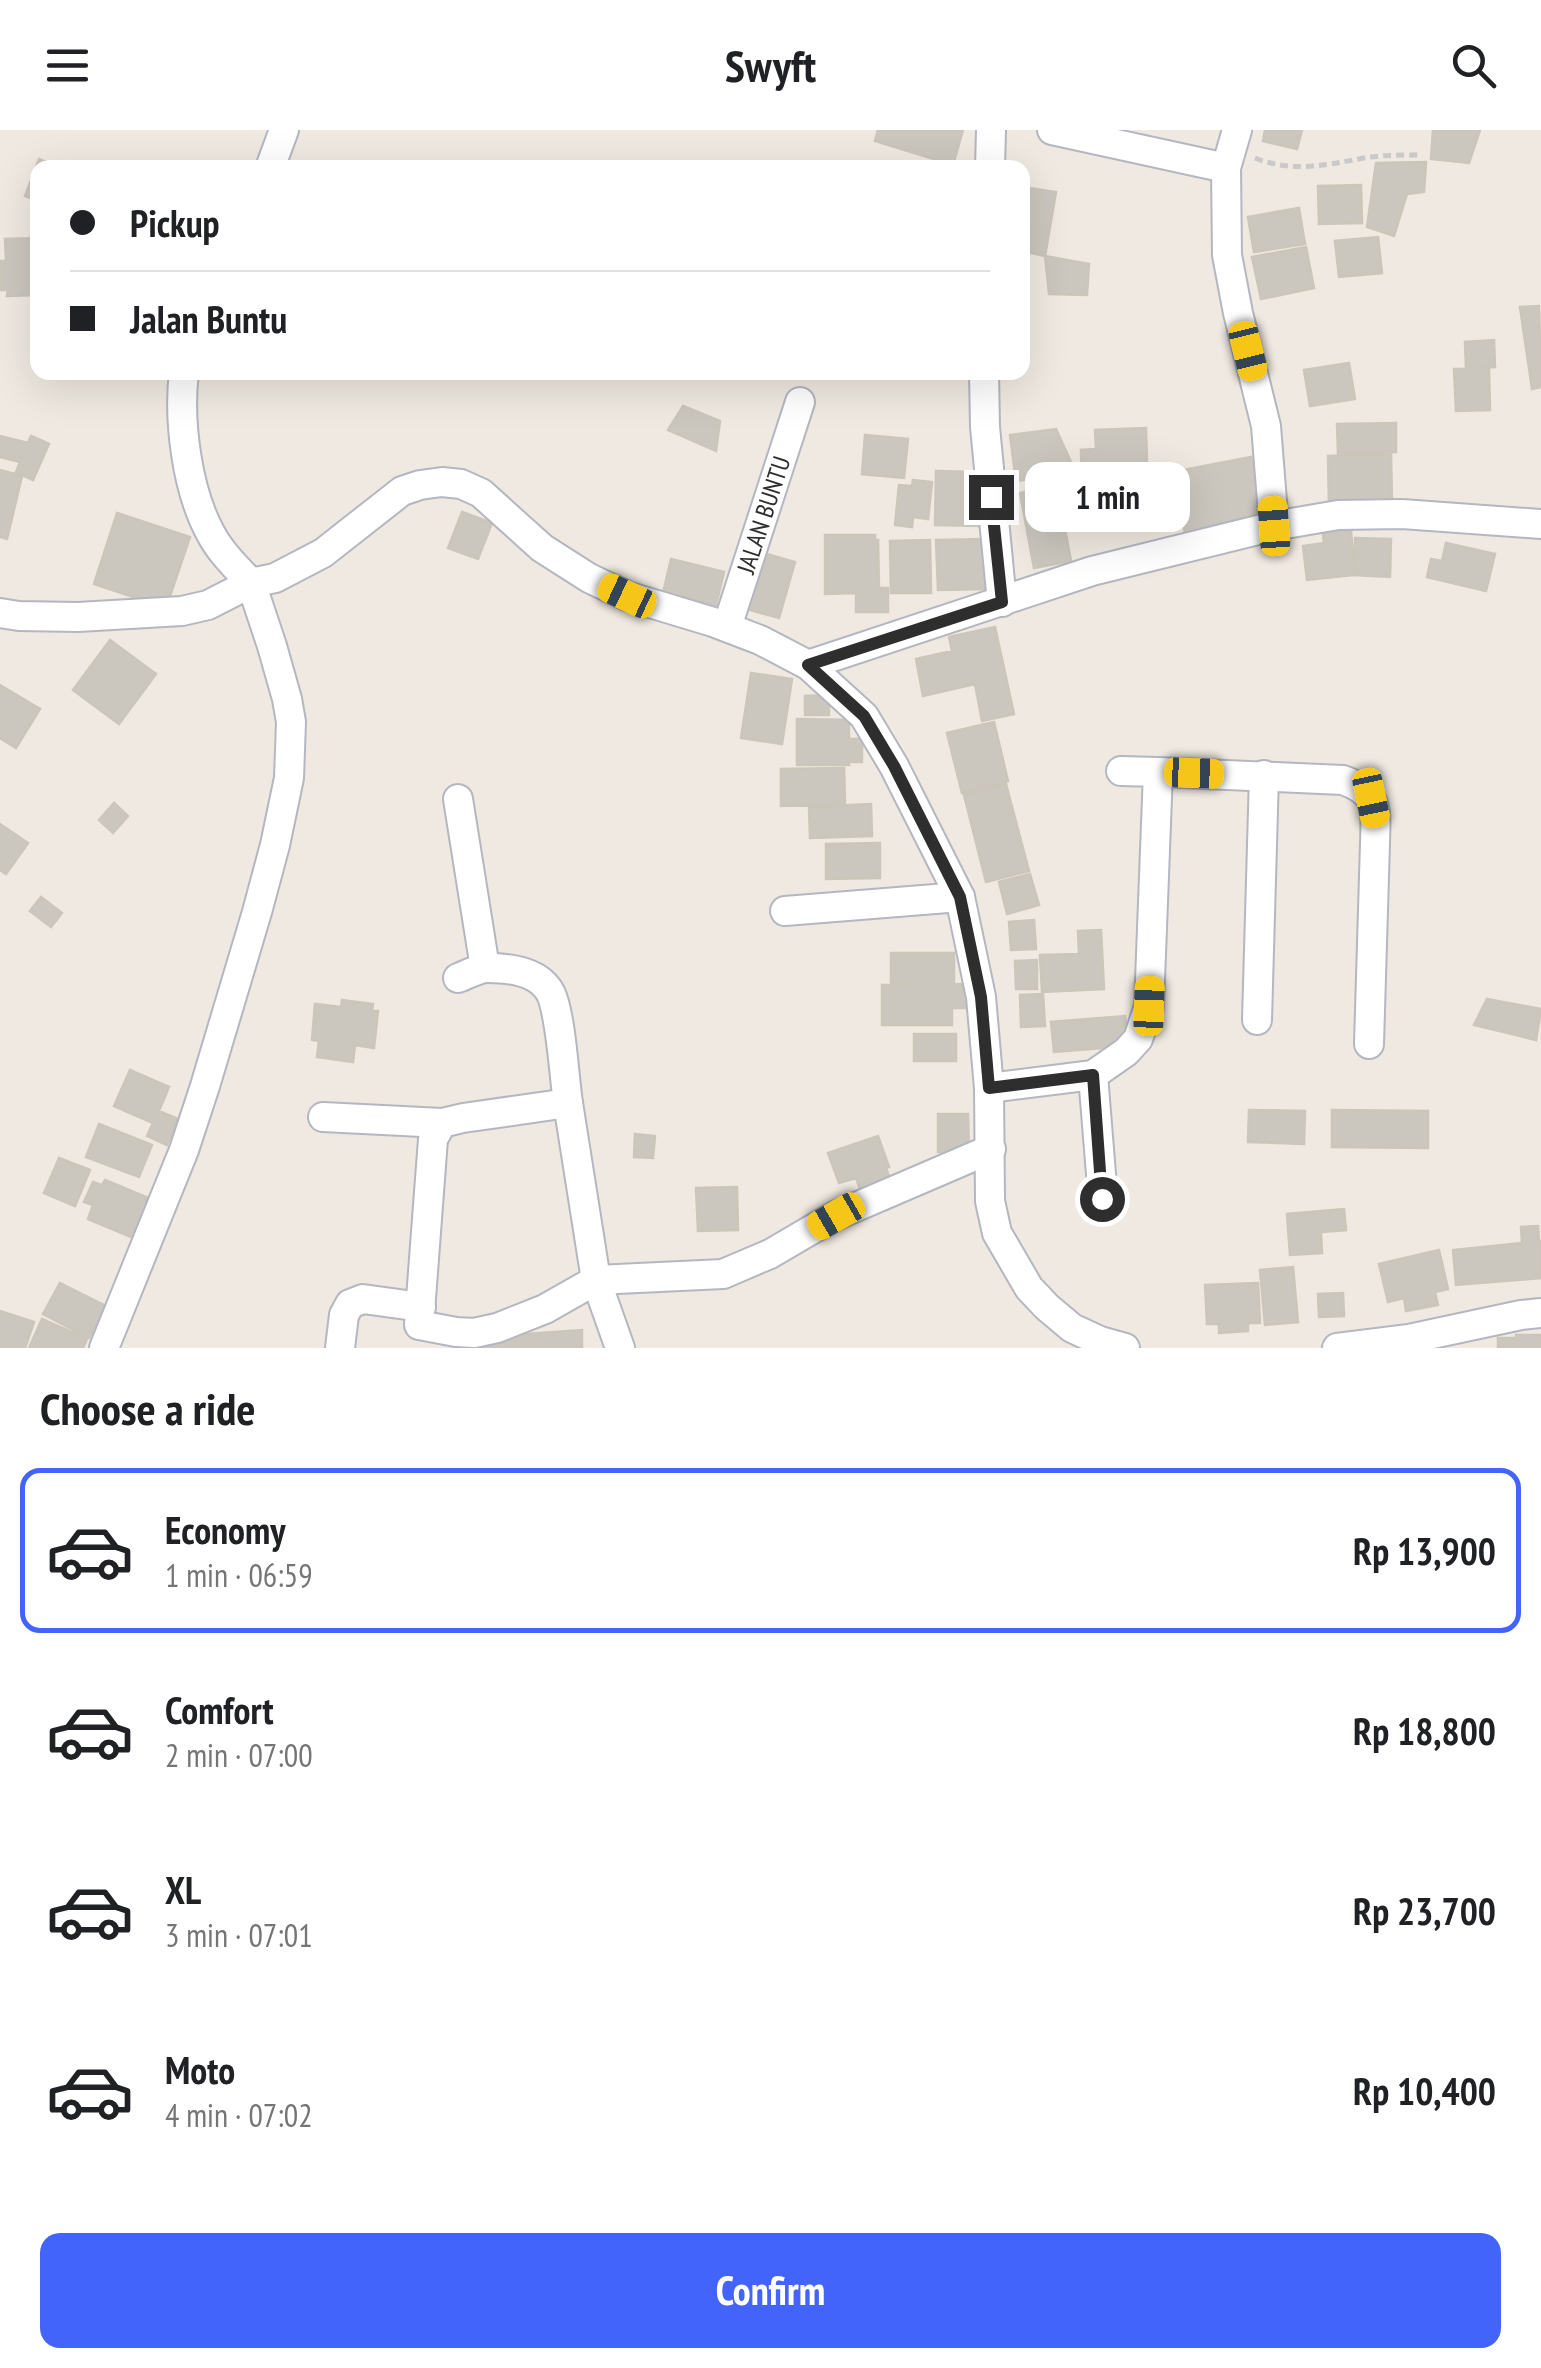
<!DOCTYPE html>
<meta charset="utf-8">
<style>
:root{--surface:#fff;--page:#f6f6f6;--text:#202124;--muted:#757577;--line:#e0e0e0;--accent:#4264fb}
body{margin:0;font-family:"PT Sans Narrow",sans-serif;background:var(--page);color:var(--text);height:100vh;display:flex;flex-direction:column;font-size:38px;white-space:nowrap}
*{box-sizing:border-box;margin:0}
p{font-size:32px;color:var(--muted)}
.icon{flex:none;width:55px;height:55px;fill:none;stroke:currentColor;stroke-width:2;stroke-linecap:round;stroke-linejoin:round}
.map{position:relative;height:1218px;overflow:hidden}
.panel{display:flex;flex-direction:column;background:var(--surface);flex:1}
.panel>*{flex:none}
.top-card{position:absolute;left:30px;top:30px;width:1000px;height:220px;border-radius:20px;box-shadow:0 10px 40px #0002;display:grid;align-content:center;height:220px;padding:0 40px;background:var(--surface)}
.end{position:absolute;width:45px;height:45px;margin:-22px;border:12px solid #2e2e2e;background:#fff;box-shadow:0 0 0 5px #fff}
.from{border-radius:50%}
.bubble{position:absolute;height:70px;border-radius:20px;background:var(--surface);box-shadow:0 10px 40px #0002;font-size:32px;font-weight:700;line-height:70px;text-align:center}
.car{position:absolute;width:30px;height:60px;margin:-30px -15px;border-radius:12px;box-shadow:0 0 8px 2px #0007;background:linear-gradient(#f5c518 24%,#345 0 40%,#f5c518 0 76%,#345 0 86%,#f5c518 0)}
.top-card b{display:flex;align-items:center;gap:35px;height:95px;font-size:38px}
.top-card b+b{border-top:2px solid var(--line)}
.top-card i{width:25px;height:25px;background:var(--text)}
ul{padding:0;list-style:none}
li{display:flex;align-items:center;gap:30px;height:165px;margin:0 20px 15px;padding:0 20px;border:5px solid transparent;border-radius:20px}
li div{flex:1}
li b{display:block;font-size:38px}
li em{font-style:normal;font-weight:700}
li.current{border-color:var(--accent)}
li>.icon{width:90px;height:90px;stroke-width:1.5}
h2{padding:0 40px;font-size:45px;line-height:120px}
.action{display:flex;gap:20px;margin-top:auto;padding:20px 40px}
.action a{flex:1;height:115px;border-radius:20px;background:var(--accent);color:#fff;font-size:40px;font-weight:700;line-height:115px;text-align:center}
header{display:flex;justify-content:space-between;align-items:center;height:130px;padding:0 40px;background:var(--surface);font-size:45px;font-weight:700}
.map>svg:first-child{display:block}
.building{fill:#cbc7bf;stroke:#cbc5ba;stroke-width:2.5}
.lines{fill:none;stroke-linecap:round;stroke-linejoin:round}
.minor-casing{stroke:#b4b7c1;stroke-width:32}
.path{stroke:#c9c9c9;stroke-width:5;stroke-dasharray:8 5;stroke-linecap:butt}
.minor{stroke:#fff;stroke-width:28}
.route{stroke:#2e2e2e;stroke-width:12}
.labels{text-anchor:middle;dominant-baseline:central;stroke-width:10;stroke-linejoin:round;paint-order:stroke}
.street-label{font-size:25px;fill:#2e2e2e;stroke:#fff}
</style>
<header><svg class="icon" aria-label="menu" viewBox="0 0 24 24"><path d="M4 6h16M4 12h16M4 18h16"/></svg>Swyft<svg class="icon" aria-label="search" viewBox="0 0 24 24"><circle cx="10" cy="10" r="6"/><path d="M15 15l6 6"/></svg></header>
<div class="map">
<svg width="1541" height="1218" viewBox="0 0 1541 1218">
<rect width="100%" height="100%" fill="#efe9e1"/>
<path class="building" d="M 878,0 L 963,0 L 953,35 L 875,11 Z
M 1265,0 L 1302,0 L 1297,19 L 1263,11 Z
M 1433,0 L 1480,0 L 1469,33 L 1431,29 Z
M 39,29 L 60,38 L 38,38 L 38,71 L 25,66 Z
M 1426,32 L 1424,62 L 1407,64 L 1394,106 L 1367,97 L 1376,33 Z
M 1361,55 L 1362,93 L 1319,94 L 1318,56 Z
M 1022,57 L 1056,62 L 1045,126 L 1022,121 Z
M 1299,78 L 1305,114 L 1254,122 L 1248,87 Z
M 1378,107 L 1382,143 L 1339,147 L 1335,111 Z
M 37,108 L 38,165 L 7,166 L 8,160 L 0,160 L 0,131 L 6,131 L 5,109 Z
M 1306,117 L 1314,158 L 1261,169 L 1252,127 Z
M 1045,126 L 1089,134 L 1087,165 L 1049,164 Z
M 1539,176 L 1541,257 L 1532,259 L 1520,177 Z
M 1494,210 L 1495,237 L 1466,238 L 1465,212 Z
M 1349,233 L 1355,269 L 1310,276 L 1304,240 Z
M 1489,238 L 1490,280 L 1456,281 L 1454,239 Z
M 683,276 L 720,291 L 716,321 L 668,300 Z
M 1396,293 L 1396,322 L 1338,323 L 1337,294 Z
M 1146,298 L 1148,366 L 1082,368 L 1081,320 L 1096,319 L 1095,300 Z
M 1056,299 L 1076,343 L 1016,351 L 1010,305 Z
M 865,305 L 908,309 L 904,348 L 862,344 Z
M 0,306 L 28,313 L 31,306 L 49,314 L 33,350 L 16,342 L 20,332 L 0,327 Z
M 1391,324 L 1392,374 L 1329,375 L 1328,326 Z
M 1251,327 L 1263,389 L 1185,404 L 1173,342 Z
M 0,340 L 22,346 L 7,409 L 0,407 Z
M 936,341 L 980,342 L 979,396 L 935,395 Z
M 913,350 L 932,352 L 928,389 L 913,387 L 912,397 L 895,395 L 899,355 L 912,356 Z
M 1057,356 L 1071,431 L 1034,438 L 1020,363 Z
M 462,382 L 492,393 L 478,429 L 448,418 Z
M 117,383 L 190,407 L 166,478 L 94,454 Z
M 1351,400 L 1354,445 L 1307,450 L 1303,416 L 1324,413 L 1323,404 Z
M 825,405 L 875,405 L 875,411 L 878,410 L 879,458 L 888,458 L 888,482 L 856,482 L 856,463 L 825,464 Z
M 1355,408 L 1391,409 L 1390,447 L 1354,445 Z
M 985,409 L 987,459 L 938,460 L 936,410 Z
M 930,410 L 931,463 L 891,463 L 890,411 Z
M 1446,413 L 1495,424 L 1486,461 L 1427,447 L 1431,429 L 1442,431 Z
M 760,422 L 795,432 L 779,488 L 743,478 Z
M 671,429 L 724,442 L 716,475 L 663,463 Z
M 995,497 L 1014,584 L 982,591 L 975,554 L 923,566 L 916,529 L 952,521 L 949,507 Z
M 110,510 L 156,544 L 119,594 L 73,560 Z
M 751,543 L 792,549 L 782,614 L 741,608 Z
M 0,555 L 40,579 L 16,618 L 0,608 Z
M 829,565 L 829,585 L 805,585 L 805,566 Z
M 797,589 L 849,590 L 849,609 L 862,609 L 862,632 L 849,632 L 849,635 L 797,635 Z
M 994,592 L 1008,651 L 962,663 L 947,603 Z
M 844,638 L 845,674 L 781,676 L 781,639 Z
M 1006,654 L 1029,741 L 986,752 L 964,665 Z
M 114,673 L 128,686 L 113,703 L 99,690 Z
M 871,674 L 872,706 L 810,708 L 809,677 Z
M 0,694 L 28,713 L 6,744 L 0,740 Z
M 880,713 L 880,748 L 826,749 L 826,714 Z
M 1030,744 L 1039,775 L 1007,784 L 999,752 Z
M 41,767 L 62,783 L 51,797 L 30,781 Z
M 1034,790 L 1036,819 L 1011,820 L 1009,792 Z
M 1101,800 L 1104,859 L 1042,862 L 1040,825 L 1079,824 L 1078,801 Z
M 891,823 L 954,823 L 954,854 L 891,854 Z
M 1037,830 L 1037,859 L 1016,859 L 1015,831 Z
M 978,854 L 978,878 L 952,878 L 952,895 L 882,895 L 882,855 Z
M 1043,864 L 1045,896 L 1021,897 L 1020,865 Z
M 1487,869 L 1541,879 L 1536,910 L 1474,895 Z
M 342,870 L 373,874 L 372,881 L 378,881 L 374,918 L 355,915 L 353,932 L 317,927 L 319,911 L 312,910 L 315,874 L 341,877 Z
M 1125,886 L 1128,916 L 1054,922 L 1051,892 Z
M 914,904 L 956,904 L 956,931 L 914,931 Z
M 130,940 L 169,957 L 159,981 L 178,989 L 167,1015 L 147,1006 L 153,993 L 114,976 Z
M 1249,980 L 1305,981 L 1304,1014 L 1248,1012 Z
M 1332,980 L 1428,981 L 1428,1018 L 1332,1017 Z
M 938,984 L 968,984 L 969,1022 L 938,1022 Z
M 99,994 L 152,1015 L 139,1047 L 86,1027 Z
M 635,1004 L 655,1006 L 653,1028 L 634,1027 Z
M 878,1006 L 889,1037 L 886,1038 L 891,1052 L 861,1062 L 856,1048 L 839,1053 L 828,1023 Z
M 59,1028 L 90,1040 L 75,1076 L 44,1063 Z
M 105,1050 L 153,1070 L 136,1109 L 88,1089 L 93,1075 L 84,1072 L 93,1052 L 102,1055 Z
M 737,1057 L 738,1100 L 698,1101 L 696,1058 Z
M 1344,1079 L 1346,1100 L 1321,1102 L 1322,1123 L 1290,1125 L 1287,1084 Z
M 1538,1096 L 1539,1112 L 1541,1111 L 1541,1148 L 1456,1155 L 1453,1120 L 1522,1113 L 1521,1097 Z
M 1439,1120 L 1448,1159 L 1435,1162 L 1438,1175 L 1406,1181 L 1404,1168 L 1388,1172 L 1379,1134 Z
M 1293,1137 L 1298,1192 L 1265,1195 L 1260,1140 Z
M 60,1153 L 106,1176 L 89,1208 L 43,1184 Z
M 1258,1153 L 1260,1193 L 1248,1193 L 1248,1201 L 1219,1203 L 1219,1194 L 1207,1194 L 1205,1155 Z
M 1343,1163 L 1344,1186 L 1319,1187 L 1318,1164 Z
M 0,1181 L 34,1192 L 25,1218 L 0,1218 Z
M 42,1189 L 87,1209 L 83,1218 L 29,1218 Z
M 582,1200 L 582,1218 L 458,1218 L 458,1209 Z
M 1516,1205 L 1541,1205 L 1541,1218 L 1516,1218 Z
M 1498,1208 L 1514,1208 L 1515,1218 L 1498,1218 Z"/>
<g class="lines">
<defs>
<g id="minor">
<path d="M 1052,0 L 1226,38"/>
<path d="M 1237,0 L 1226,38 L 1227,125 L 1238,183 L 1266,296 L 1274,396"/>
<path d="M 270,38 L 284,0"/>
<path d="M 990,38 L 991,0"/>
<path d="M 184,242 C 178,291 187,361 211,404 C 221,423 237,438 251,453 L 275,448 L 323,423 L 402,361 L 420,355 L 442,352 L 461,354 L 481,363 L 542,418 L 589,448 L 627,466 L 713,492 L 760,510 L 808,535 L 864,586 L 894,636 L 960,767 L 981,867 L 989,958 L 990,1071 L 997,1103 L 1029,1158 L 1047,1177 L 1072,1198 L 1100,1211 L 1125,1218"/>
<path d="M 984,242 L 985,297 L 1002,472"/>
<path d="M 0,483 L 19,486 L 78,487 L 182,481 L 208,475 L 251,453 L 272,516 L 287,569 L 291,592 L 289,648 L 275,715 L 257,782 L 205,956 L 184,1020 L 104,1218"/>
<path id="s1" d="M 727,497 L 800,272"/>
<path d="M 808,535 L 1092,441 L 1274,396 L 1338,385 L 1402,384 L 1541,394"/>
<path d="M 1158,642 L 1343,650 C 1379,663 1376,678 1375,713 L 1369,914"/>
<path d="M 458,669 L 485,838"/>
<path d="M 785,781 L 960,767"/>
<path d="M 458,848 C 468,844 479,838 488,838 C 510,838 540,842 551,864 C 561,886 564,946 568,973 L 463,988 L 442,993 L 433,1009 L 419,1195 L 456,1202 L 474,1203 L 497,1198 L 545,1179 L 596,1150 L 723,1144 L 770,1124 L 835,1086 L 991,1019"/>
<path d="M 1257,890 L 1264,645"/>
<path d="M 1093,945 L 1103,1069"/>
<path d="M 989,958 L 1093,945 L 1126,922 L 1138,909 L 1149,876 L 1158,642 L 1121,641"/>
<path d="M 568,973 L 596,1150 L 620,1218"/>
<path d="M 323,987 L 442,993"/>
<path d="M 340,1218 L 344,1185 L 350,1174 L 363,1169 L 421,1177"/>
<path d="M 1337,1218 L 1409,1209 L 1521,1185 L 1541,1183"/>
</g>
</defs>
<use href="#minor" class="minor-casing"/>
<path class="path" d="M 1255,28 C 1292,43 1326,35 1364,28 C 1382,25 1401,25 1419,25"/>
<use href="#minor" class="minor"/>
</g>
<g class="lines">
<path class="route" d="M 991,367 L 1002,472 L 808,535 L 864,586 L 894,636 L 960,767 L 981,867 L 989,958 L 1093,945 L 1102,1069"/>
</g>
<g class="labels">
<g class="street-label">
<text stroke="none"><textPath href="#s1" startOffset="118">JALAN BUNTU</textPath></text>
</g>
</g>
</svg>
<i class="end from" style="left:1102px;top:1069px"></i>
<i class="end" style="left:991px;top:367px"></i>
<div class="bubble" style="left:1025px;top:332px;width:165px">1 min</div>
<i class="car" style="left:1248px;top:221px;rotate:166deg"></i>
<i class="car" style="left:1274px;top:396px;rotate:356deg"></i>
<i class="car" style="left:627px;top:466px;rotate:295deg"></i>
<i class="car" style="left:1194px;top:643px;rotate:92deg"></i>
<i class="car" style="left:1371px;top:668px;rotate:168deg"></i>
<i class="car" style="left:1149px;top:876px;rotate:2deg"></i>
<i class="car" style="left:836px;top:1086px;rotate:240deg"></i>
<div class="top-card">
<b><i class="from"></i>Pickup</b>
<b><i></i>Jalan Buntu</b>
</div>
</div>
<section class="panel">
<h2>Choose a ride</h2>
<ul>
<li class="current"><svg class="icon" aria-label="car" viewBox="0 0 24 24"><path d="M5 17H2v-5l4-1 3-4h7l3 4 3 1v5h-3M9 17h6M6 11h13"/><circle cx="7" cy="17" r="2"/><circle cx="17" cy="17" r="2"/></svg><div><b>Economy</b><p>1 min · 06:59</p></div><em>Rp 13,900</em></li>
<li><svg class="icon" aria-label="car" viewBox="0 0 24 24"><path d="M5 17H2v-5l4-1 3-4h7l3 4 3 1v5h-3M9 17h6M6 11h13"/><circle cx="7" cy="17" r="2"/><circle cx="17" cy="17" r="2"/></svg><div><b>Comfort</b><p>2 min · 07:00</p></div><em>Rp 18,800</em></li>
<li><svg class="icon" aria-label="car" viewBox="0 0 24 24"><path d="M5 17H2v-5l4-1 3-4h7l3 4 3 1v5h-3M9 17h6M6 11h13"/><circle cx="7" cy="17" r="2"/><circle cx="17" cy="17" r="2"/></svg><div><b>XL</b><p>3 min · 07:01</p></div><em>Rp 23,700</em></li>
<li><svg class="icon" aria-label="car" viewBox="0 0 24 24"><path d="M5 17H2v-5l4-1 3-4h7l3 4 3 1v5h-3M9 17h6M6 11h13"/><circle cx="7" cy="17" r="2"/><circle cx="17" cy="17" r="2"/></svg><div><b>Moto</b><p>4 min · 07:02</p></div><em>Rp 10,400</em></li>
</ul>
<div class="action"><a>Confirm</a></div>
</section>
